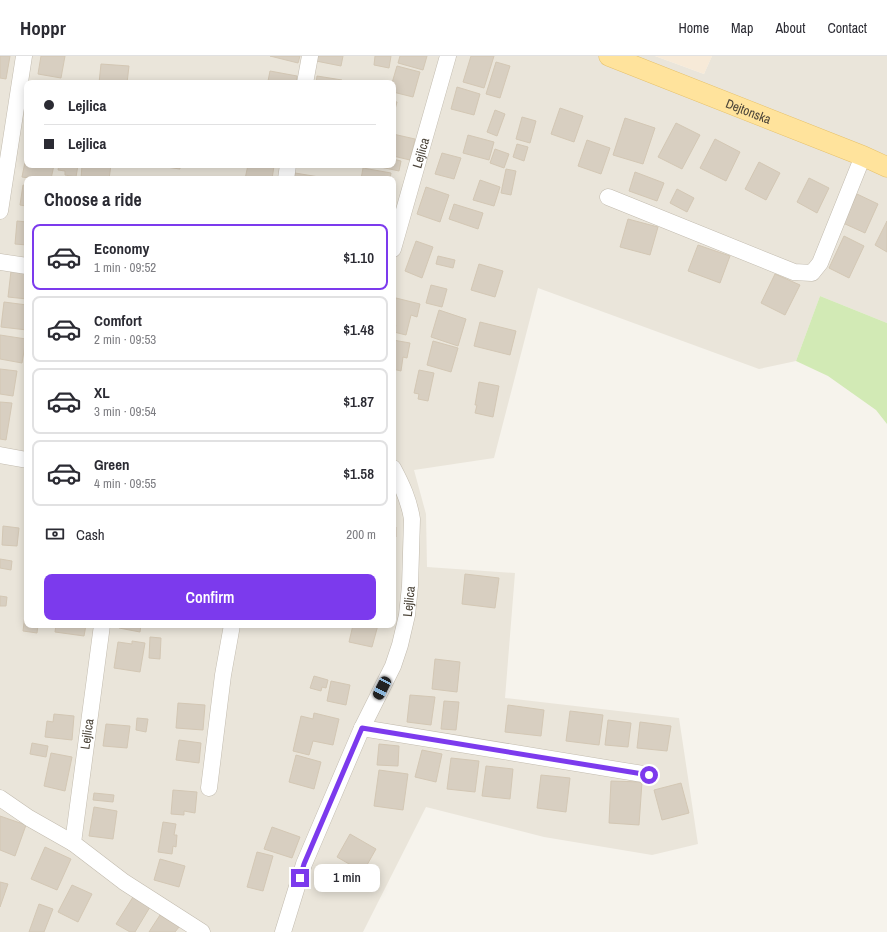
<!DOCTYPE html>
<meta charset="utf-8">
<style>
:root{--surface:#fff;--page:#f2f2f3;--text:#2b2b33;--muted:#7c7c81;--line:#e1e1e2;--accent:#7c3aed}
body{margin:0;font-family:"Archivo Narrow",sans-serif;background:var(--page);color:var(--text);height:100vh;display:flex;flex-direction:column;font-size:15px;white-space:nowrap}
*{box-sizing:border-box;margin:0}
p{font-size:13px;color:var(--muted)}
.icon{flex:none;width:22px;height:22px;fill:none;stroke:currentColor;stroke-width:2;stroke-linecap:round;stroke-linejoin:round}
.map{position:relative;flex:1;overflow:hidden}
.sheet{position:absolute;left:24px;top:120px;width:372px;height:452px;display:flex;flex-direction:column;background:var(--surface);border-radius:8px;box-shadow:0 2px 10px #0003}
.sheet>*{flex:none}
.banner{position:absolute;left:24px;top:24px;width:372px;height:88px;border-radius:8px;box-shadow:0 2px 10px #0003;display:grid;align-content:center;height:88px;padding:0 20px;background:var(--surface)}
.end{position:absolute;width:18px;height:18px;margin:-9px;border:5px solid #7c3aed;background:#fff;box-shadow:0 0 0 2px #fff}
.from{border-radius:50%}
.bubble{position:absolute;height:28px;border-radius:8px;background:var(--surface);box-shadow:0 2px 10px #0003;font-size:13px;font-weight:600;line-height:28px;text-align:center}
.car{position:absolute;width:12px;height:24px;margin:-12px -6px;border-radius:5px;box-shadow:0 0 3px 1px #0007;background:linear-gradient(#222 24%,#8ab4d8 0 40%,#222 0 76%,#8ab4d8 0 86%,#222 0)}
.banner b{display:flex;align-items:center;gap:14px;height:38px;font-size:15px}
.banner b+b{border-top:1px solid var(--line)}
.banner i{width:10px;height:10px;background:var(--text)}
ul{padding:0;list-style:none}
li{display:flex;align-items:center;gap:12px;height:66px;margin:0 8px 6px;padding:0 12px;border:2px solid var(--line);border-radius:8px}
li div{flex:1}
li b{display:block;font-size:15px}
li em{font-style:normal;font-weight:600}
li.active{border-color:var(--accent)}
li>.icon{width:36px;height:36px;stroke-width:1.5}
h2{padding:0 20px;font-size:18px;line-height:48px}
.pay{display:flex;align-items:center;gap:10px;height:44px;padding:0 20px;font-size:15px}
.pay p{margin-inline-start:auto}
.primary-button{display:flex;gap:8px;margin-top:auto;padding:8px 20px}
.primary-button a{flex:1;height:46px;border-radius:8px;background:var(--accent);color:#fff;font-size:16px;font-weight:600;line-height:46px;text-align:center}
header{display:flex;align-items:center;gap:24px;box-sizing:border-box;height:56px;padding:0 20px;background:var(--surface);border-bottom:1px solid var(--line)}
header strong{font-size:19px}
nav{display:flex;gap:22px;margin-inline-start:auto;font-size:14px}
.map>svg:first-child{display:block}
.residential{fill:#eae5da;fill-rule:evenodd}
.commercial{fill:#f7ead8}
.green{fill:#d2eab5}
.building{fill:#d8cfc1;stroke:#d3c7b4}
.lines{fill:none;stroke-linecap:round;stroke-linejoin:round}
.minor-casing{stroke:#c2bbae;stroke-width:17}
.major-casing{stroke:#e6c16a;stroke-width:21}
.minor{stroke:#fff;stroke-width:16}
.major{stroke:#ffe39c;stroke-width:20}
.route{stroke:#7c3aed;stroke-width:5}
.labels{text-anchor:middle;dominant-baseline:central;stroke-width:3.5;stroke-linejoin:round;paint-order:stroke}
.street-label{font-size:13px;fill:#4b4439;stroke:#fff}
</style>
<header>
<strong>Hoppr</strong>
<nav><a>Home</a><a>Map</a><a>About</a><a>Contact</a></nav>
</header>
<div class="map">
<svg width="887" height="876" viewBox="0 0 887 876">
<rect width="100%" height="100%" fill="#f6f3ec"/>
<path class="residential" d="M 0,0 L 655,0 L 704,18 L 712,0 L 887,0 L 887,267 L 820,240 L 796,305 L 759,313 L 538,232 L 494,402 L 414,414 L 426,458 L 427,511 L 515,517 L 505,642 L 679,662 L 698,788 L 652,799 L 544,781 L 426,751 L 363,876 L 0,876 ZM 27,27 L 393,27 L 393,109 L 27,109 ZM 27,123 L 393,123 L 393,569 L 27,569 Z"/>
<path class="commercial" d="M 655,0 L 712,0 L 704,18 Z"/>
<path class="green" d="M 820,240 L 887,267 L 887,368 L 876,354 L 828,320 L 796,305 Z"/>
<path class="building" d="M 0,0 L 10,0 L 6,23 L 0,22 Z
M 41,0 L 65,0 L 61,22 L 38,18 Z
M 270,0 L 300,0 L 298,7 Z
M 317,0 L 343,0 L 341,10 L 316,5 Z
M 375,0 L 391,0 L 389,12 L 374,9 Z
M 400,0 L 427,0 L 423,14 L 398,7 Z
M 471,0 L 494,0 L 484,32 L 463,26 Z
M 496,6 L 510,10 L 500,42 L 486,38 Z
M 101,8 L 129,10 L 127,27 L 99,27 Z
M 397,10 L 420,16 L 413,41 L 393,36 L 392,27 Z
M 270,15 L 297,20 L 296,27 L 279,27 L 268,25 Z
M 317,20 L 342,24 L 341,27 L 316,27 Z
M 457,31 L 480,38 L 474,59 L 451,53 Z
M 393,45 L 397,46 L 393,61 Z
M 560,52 L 583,60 L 574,86 L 551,78 Z
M 495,54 L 505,58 L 497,80 L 487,76 Z
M 522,61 L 536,65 L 530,87 L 516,83 Z
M 625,62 L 655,72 L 643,108 L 613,99 Z
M 676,67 L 700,79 L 682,113 L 658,101 Z
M 393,78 L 415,83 L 410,104 L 393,100 Z
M 468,79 L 494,86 L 489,104 L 463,97 Z
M 715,83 L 740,96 L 726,125 L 700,112 Z
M 587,84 L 610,92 L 601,118 L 578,110 Z
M 517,88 L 528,91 L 524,105 L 513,101 Z
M 495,93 L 509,98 L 504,112 L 490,107 Z
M 27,96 L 27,109 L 54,109 L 51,123 L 35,123 L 22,121 Z
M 442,97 L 461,102 L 454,123 L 435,118 Z
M 393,103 L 401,105 L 399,115 L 376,110 L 376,109 L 393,109 Z
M 759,106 L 780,117 L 766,144 L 745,133 Z
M 59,109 L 78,109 L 76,121 L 65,119 L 65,115 L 58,114 Z
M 82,109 L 111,109 L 109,123 L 81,123 Z
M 152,109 L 180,109 L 180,113 Z
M 248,109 L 274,110 L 272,123 L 245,123 Z
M 363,112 L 391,117 L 390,123 L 361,123 Z
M 506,113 L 516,115 L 511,139 L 501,137 Z
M 635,116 L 664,127 L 657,145 L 629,135 Z
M 295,117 L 325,122 L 324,123 L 294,123 Z
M 809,122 L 829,132 L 817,157 L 797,146 Z
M 480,124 L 500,131 L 494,150 L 473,144 Z
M 23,129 L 27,130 L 27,156 L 25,156 L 26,150 L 20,149 Z
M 426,131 L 449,139 L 440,166 L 417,158 Z
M 677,133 L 694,142 L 687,156 L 670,147 Z
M 857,138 L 878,148 L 865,177 L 843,167 Z
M 454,148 L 483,157 L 478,173 L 449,163 Z
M 628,163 L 658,171 L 650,199 L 620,191 Z
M 17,165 L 27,166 L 27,189 L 15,188 Z
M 887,165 L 887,196 L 875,189 Z
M 844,180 L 864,190 L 849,222 L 829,212 Z
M 416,185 L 433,191 L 422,222 L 405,215 Z
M 698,189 L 730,200 L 720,227 L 688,215 Z
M 438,200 L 455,204 L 453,212 L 436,208 Z
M 479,208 L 503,215 L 495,241 L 471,234 Z
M 11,215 L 27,217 L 27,243 L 8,241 Z
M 775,218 L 800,229 L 785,259 L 761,247 Z
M 431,229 L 447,233 L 442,251 L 426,247 Z
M 396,242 L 420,248 L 417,261 L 411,259 L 406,279 L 394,276 L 396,269 L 393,268 L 393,256 Z
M 4,246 L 27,249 L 27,274 L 1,271 Z
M 439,254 L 466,263 L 458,290 L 431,281 Z
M 480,266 L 516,275 L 510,299 L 474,290 Z
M 0,279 L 26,283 L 22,307 L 0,303 Z
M 393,284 L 410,287 L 407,302 L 403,301 L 401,315 L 393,313 Z
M 433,285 L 458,292 L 451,316 L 427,309 Z
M 0,313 L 17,315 L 13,340 L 0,338 Z
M 419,314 L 434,317 L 428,345 L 418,343 L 419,338 L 414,337 Z
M 479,326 L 499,330 L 493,361 L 475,357 L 477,349 L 475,349 Z
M 0,346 L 12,347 L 6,384 L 0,383 Z
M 3,470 L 19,472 L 17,490 L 2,489 Z
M 393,471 L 396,471 L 396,481 L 393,480 Z
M 393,491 L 395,491 L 394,510 L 393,510 Z
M 0,503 L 12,505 L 11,514 L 0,512 Z
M 465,518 L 499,522 L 495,552 L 462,548 Z
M 0,540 L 7,541 L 6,550 L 0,550 Z
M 26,550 L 27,569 L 38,569 L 37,577 L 23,575 Z
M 56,569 L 86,569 L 84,580 L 55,576 Z
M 119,569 L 141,569 L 140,576 L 119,572 Z
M 353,569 L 378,569 L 372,591 L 349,586 Z
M 150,581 L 161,582 L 160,603 L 149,602 Z
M 132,585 L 145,587 L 140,616 L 114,612 L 118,586 L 132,588 Z
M 435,603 L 460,606 L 457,636 L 432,633 Z
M 314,620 L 328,624 L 326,632 L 322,631 L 321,635 L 310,632 Z
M 331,625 L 350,629 L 346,649 L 327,645 Z
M 410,639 L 435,641 L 431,669 L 407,666 Z
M 444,645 L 459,646 L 456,674 L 441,673 Z
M 178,647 L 205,649 L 203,674 L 176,672 Z
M 508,649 L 544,654 L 541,680 L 505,676 Z
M 570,655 L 603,659 L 599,689 L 566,685 Z
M 314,657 L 339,663 L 333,689 L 313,685 L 309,699 L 293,695 L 301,660 L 313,663 Z
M 54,658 L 74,660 L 72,684 L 45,681 L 47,665 L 53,666 Z
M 137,662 L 148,663 L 146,676 L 136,674 Z
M 608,664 L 631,667 L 628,691 L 605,689 Z
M 640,666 L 671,670 L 667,695 L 637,692 Z
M 106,668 L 130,670 L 127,692 L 103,690 Z
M 179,684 L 201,687 L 199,707 L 176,704 Z
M 32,687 L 48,690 L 46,701 L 30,698 Z
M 379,688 L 399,690 L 398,710 L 377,709 Z
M 422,694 L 442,698 L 436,726 L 415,721 Z
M 51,697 L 72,701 L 65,735 L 44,730 Z
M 296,699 L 321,706 L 314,733 L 289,726 Z
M 451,702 L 479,705 L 475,736 L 447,733 Z
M 486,710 L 513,713 L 510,743 L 482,740 Z
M 379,714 L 408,718 L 403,754 L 374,750 Z
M 541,719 L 570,722 L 566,756 L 537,752 Z
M 611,725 L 642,726 L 639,769 L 609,767 Z
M 681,727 L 689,757 L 662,764 L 654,734 Z
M 173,734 L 197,736 L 195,757 L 184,755 L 184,759 L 171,758 Z
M 94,737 L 114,739 L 113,746 L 93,744 Z
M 94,751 L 117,755 L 113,783 L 89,780 Z
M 0,760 L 26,769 L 15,800 L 0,794 Z
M 163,766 L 176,768 L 174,779 L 177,779 L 176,791 L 173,790 L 172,798 L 158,796 Z
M 272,771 L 300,781 L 292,802 L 264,793 Z
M 350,778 L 376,793 L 363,816 L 337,801 Z
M 45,791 L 71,803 L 57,834 L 31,823 Z
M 257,796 L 273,800 L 263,835 L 247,831 Z
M 160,803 L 185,810 L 179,831 L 154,824 Z
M 0,826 L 8,828 L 0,851 Z
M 72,829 L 92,838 L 78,866 L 58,856 Z
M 133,841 L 150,851 L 135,876 L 130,876 L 116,868 Z
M 39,848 L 53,853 L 44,876 L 29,876 Z
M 160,859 L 179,871 L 175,876 L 149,876 Z"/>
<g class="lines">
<defs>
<g id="minor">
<path d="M 305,27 L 310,0"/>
<path d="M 286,123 L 288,109"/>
<path d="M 608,141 L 794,216 L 812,217 L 820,207 L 863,100"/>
<path d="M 0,155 L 24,0"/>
<path id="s1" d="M 393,193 L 448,0"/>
<path d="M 0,206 L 27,210"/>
<path d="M 0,399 L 27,404"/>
<path d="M 102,569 L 73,787 L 124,826 L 202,876"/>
<path d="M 362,672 L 649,719"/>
<path d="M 209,732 L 223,619 L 232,569"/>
<path d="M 0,742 L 29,762 L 73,787"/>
<path id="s2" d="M 283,876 L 304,808 L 362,672 L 393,610 L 400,589 L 407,559 L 410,530 L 412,463 C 409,444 402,429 393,412"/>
</g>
<g id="major">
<path id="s3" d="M 609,0 L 863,100 L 887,111"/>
</g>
</defs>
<use href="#minor" class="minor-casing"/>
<use href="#major" class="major-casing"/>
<use href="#minor" class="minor"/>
<use href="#major" class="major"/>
</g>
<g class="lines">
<path class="route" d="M 300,822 L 304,808 L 362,672 L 649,719"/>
</g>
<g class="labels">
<g class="street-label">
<text stroke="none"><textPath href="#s3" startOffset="150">Dejtonska</textPath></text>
<text stroke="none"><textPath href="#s1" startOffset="100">Lejlica</textPath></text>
<text stroke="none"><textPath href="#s2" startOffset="355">Lejlica</textPath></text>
<text transform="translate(87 678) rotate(-82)">Lejlica</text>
</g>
</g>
</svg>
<i class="end from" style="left:649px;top:719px"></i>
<i class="end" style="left:300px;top:822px"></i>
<div class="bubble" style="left:314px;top:808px;width:66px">1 min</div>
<i class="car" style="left:382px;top:632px;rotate:207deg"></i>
<div class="banner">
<b><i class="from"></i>Lejlica</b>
<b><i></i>Lejlica</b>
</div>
<section class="sheet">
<h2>Choose a ride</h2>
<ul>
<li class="active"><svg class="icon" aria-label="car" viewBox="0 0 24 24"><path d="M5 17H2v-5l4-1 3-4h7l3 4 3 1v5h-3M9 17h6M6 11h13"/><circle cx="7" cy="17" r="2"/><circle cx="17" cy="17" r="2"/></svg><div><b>Economy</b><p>1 min · 09:52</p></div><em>$1.10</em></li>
<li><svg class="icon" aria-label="car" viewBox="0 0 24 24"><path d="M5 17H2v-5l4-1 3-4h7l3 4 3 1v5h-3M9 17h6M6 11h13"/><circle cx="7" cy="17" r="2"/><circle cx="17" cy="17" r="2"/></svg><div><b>Comfort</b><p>2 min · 09:53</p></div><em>$1.48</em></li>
<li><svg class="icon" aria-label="car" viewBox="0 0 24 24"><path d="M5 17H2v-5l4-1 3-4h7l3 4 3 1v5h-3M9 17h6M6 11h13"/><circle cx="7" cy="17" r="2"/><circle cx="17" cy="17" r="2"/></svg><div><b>XL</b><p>3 min · 09:54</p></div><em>$1.87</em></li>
<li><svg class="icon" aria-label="car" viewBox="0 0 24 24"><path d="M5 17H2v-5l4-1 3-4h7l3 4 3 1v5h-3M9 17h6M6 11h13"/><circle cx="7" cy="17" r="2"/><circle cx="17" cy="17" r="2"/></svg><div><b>Green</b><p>4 min · 09:55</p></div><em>$1.58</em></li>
</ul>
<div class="pay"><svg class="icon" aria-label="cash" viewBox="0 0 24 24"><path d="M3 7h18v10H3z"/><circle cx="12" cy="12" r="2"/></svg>Cash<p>200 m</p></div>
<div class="primary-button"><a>Confirm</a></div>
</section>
</div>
